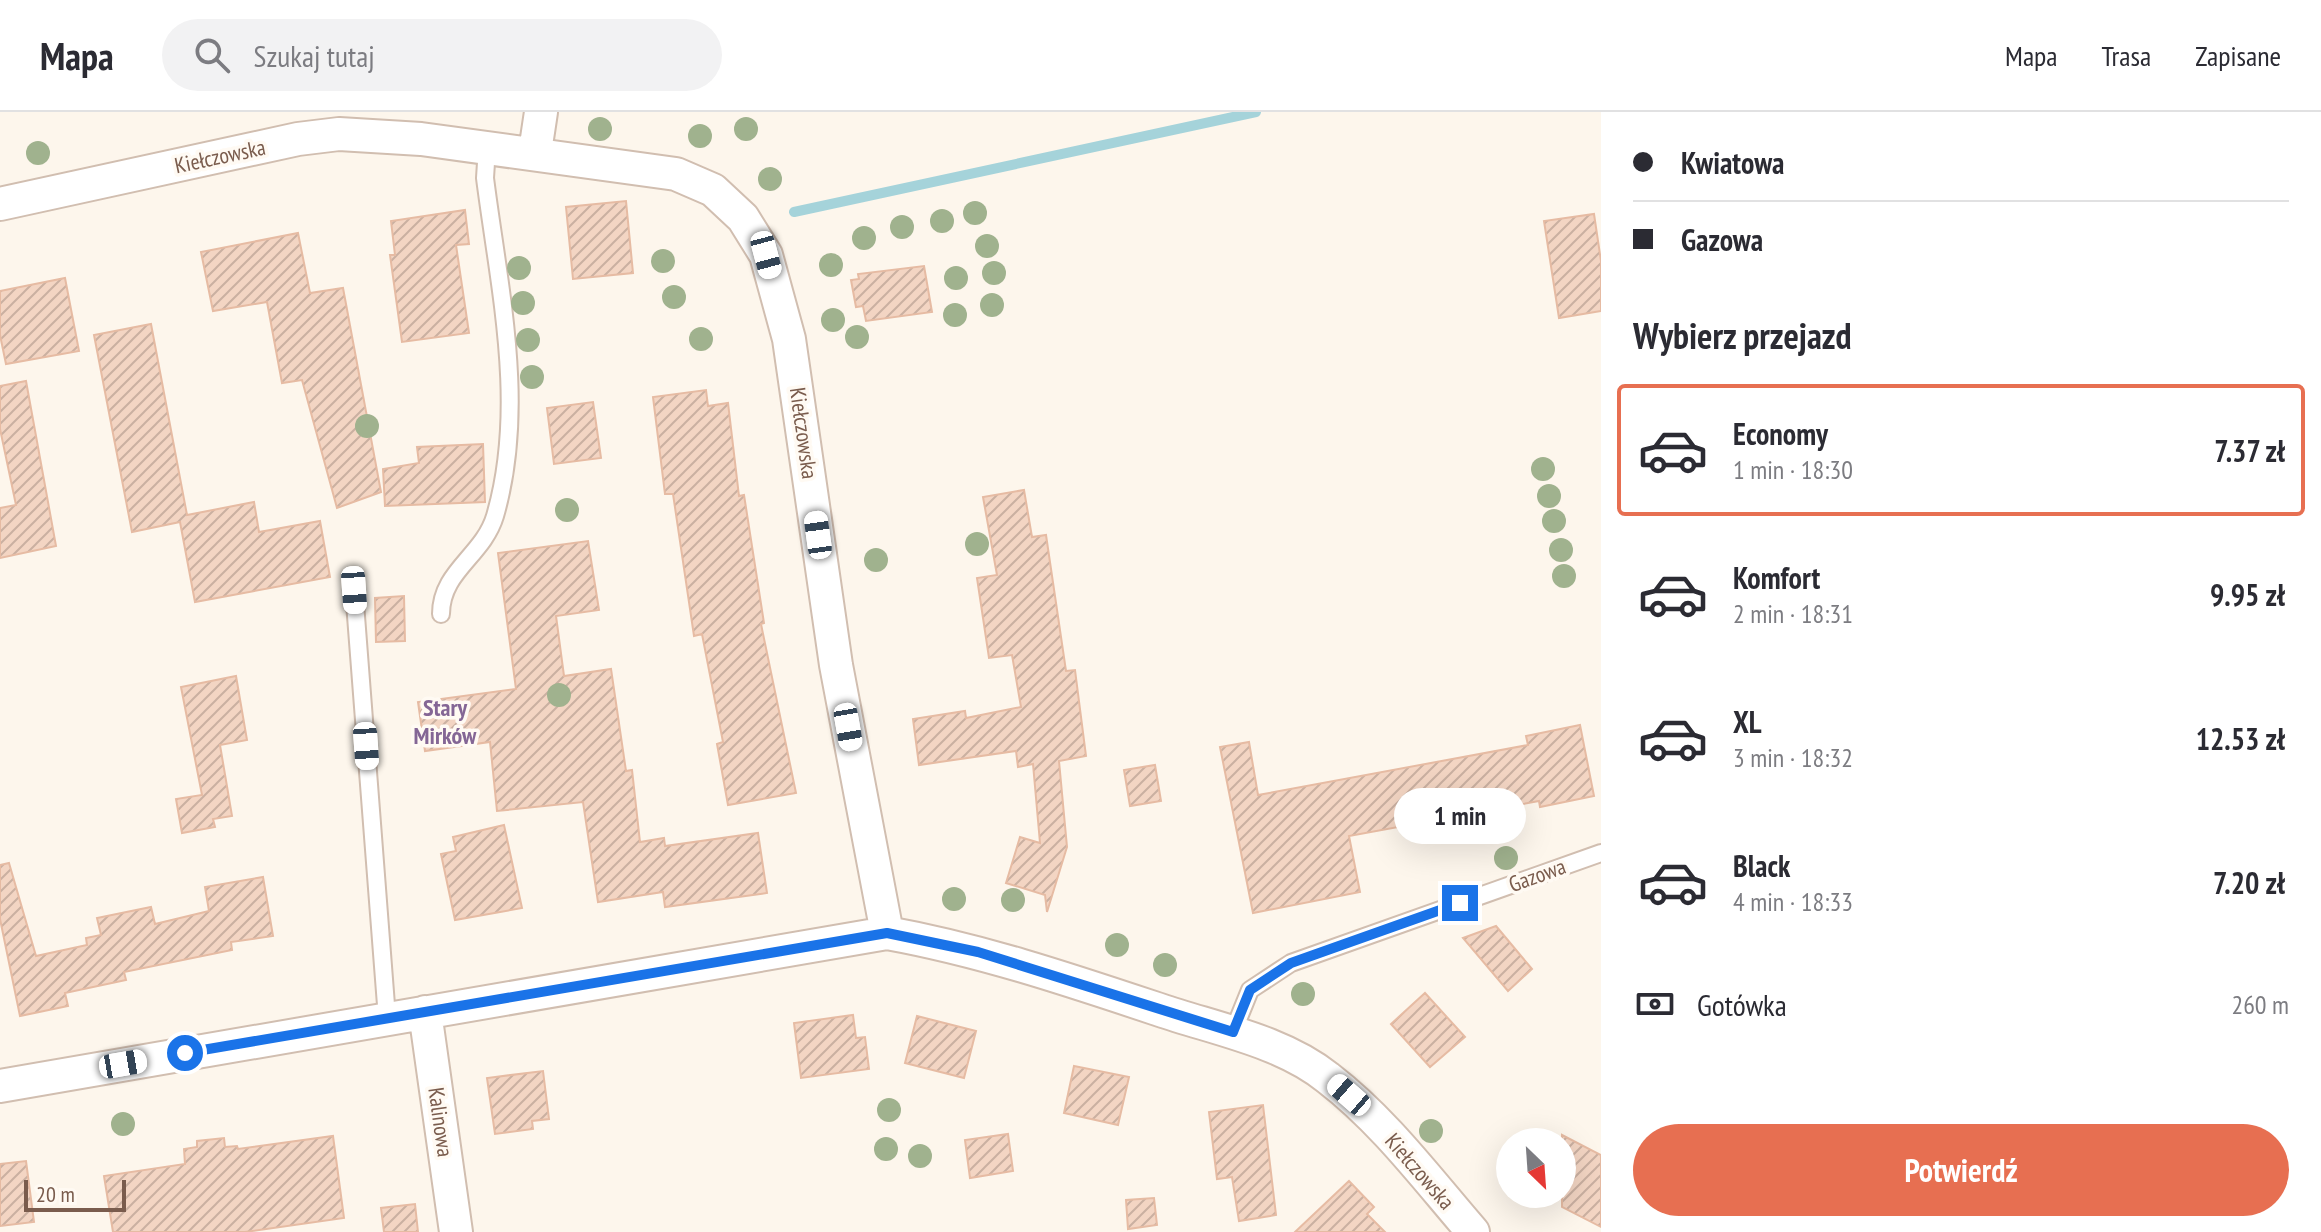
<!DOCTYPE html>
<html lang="pl">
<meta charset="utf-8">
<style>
:root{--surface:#fff;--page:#f2f2f3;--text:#2b2b33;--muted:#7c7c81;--line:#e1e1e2;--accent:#e76f51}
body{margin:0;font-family:"PT Sans Narrow",sans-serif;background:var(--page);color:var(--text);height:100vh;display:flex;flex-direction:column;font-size:30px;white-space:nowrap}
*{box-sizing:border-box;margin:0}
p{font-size:26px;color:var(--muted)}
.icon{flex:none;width:44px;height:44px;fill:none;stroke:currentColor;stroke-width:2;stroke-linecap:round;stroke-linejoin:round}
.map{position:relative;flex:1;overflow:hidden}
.panel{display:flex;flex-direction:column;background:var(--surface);width:720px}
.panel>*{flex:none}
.banner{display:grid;align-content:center;height:176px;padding:0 32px;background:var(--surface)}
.needle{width:52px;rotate:155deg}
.controls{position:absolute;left:1496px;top:1016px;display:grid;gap:16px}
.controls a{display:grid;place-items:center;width:80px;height:80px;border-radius:50%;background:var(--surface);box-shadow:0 8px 32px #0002;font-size:40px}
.scale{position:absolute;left:24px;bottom:20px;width:102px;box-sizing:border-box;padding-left:8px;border:4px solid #7a5c4d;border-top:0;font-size:22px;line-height:28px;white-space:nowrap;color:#7a5c4d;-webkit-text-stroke:6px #fffaf3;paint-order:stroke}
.end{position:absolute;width:36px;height:36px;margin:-18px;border:10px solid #1a73e8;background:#fff;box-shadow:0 0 0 4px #fff}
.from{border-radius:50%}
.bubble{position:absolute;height:56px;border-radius:28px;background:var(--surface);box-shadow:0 8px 32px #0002;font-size:26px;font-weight:700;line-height:56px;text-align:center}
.car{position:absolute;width:24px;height:48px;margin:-24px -12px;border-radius:10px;box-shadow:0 0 6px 2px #0007;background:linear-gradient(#fff 24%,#345 0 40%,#fff 0 76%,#345 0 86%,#fff 0)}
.banner b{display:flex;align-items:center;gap:28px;height:76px;font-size:30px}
.banner b+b{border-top:2px solid var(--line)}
.banner i{width:20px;height:20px;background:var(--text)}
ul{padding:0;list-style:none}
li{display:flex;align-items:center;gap:24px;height:132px;margin:0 16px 12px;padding:0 16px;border:4px solid transparent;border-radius:8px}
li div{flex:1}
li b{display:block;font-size:30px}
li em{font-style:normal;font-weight:700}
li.selected{border-color:var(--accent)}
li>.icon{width:72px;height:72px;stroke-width:1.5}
h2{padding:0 32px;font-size:36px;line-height:96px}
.pay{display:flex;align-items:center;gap:20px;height:88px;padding:0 32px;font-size:30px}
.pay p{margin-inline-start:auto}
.cta{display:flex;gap:16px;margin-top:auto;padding:16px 32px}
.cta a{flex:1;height:92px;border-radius:48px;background:var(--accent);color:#fff;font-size:32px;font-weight:700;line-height:92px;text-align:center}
header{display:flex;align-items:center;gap:48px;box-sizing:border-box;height:112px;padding:0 40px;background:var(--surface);border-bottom:2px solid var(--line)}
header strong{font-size:38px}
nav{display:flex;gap:44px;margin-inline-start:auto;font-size:28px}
.search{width:560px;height:72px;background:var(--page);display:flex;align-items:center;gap:20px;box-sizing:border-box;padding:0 28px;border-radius:44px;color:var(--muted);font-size:30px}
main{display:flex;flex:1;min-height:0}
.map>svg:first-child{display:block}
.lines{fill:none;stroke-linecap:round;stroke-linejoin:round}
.stream{stroke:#a5d3da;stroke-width:10}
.building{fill:url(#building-hatch);stroke:#e6bba3;stroke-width:2}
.lane-casing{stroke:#d1beb0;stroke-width:20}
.street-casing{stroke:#d1beb0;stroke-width:36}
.lane{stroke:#fff;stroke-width:16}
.street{stroke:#fff;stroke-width:32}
.tree{fill:#a0b28e}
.route{stroke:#1a73e8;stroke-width:10}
.labels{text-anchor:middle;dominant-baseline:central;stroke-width:7;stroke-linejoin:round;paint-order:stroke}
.street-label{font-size:22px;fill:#7a5c4d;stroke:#fffaf3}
.neighbourhood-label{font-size:24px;font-weight:bold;fill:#846695;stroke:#fffaf3}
</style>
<header>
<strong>Mapa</strong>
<div class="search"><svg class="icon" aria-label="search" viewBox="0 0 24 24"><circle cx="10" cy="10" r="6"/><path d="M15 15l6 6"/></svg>Szukaj tutaj</div>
<nav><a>Mapa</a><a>Trasa</a><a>Zapisane</a></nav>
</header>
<main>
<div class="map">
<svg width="1601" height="1120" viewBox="0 0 1601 1120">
<defs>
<pattern id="building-hatch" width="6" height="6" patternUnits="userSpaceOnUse" patternTransform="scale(2)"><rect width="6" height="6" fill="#f3d5c3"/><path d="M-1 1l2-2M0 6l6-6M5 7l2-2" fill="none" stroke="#cab0a1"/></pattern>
</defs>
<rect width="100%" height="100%" fill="#fdf6ec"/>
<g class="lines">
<path class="stream" d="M 794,100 L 1256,0"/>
</g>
<path class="building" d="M 626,89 L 633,161 L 573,167 L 566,95 Z
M 465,98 L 469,132 L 456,133 L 469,221 L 402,230 L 390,143 L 395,143 L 391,109 Z
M 1594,102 L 1601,149 L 1601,199 L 1559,206 L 1544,109 Z
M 298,121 L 310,181 L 343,176 L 381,380 L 337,396 L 302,268 L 282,271 L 267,190 L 213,199 L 201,140 Z
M 924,154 L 932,200 L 866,209 L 863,194 L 856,195 L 851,168 L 859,167 L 858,162 Z
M 65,166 L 79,239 L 6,252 L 0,223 L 0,179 Z
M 151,212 L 187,403 L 254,390 L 259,420 L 320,409 L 330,465 L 195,490 L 180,410 L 132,420 L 94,223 Z
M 26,269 L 56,434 L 0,446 L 0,396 L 16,393 L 0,317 L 0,274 Z
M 706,278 L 708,294 L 728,291 L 739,384 L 744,383 L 764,511 L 761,512 L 796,681 L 728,693 L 717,632 L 723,630 L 702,522 L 694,524 L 673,382 L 665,382 L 653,285 Z
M 593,290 L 601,346 L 554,352 L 547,296 Z
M 483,332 L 485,390 L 385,394 L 383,357 L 419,351 L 417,335 Z
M 1024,378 L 1032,425 L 1046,423 L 1066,559 L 1075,558 L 1086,644 L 1059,649 L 1067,735 L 1047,800 L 1045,783 L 1006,771 L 1020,725 L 1040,731 L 1033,652 L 1018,655 L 1016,639 L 919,653 L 913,607 L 965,599 L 966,606 L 1021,595 L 1012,543 L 989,546 L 977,466 L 997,463 L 983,385 Z
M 588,429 L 599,498 L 556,504 L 564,564 L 611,557 L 626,659 L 632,658 L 640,730 L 664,726 L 665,734 L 758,721 L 767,781 L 665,795 L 663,780 L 598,790 L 583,690 L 497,699 L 490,630 L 425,639 L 418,590 L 516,577 L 498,441 Z
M 404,484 L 405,529 L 376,530 L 375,486 Z
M 236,564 L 247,628 L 220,633 L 232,704 L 213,707 L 215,715 L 182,721 L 176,687 L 202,683 L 181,575 Z
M 1580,613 L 1594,684 L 1540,695 L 1539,689 L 1349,724 L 1360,780 L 1253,801 L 1220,635 L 1249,630 L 1258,683 L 1528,633 L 1526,624 Z
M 1155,653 L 1161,689 L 1130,694 L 1124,658 Z
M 504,713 L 522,796 L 455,808 L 441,742 L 456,739 L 453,725 Z
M 9,751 L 36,844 L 87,833 L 86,826 L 101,823 L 97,806 L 151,795 L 155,812 L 209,799 L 205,775 L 263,765 L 273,824 L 231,830 L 232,838 L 124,860 L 126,868 L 65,881 L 68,894 L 20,904 L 0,807 L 0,753 Z
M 1496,814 L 1532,857 L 1508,879 L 1463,826 Z
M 1425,881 L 1465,925 L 1430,955 L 1391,912 Z
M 853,903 L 856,926 L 865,925 L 869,957 L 801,966 L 794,911 Z
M 917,904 L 976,919 L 964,966 L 905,951 Z
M 1074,954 L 1129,965 L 1118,1013 L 1064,1001 Z
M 543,959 L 549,1007 L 532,1009 L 533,1017 L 495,1022 L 487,966 Z
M 1263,993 L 1276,1103 L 1239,1109 L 1232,1065 L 1217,1067 L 1209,1000 Z
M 1008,1022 L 1013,1059 L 970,1066 L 965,1028 Z
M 1562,1023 L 1601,1043 L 1601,1115 L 1562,1095 Z
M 333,1024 L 344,1106 L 245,1120 L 113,1120 L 104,1064 L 185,1052 L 184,1037 L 197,1035 L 197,1029 L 224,1026 L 225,1035 L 237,1034 L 238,1037 Z
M 26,1049 L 34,1110 L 0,1114 L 0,1052 Z
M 1349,1069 L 1374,1095 L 1367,1102 L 1385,1120 L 1295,1120 Z
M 1154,1086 L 1157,1113 L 1128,1117 L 1126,1088 Z
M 415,1092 L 418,1120 L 384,1120 L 381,1096 Z"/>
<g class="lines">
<defs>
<path id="lane" d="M 354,478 L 387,906
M 441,502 C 441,459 483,444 495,404 C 527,294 499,176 485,66 L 487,35
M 1233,920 L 1250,878 L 1291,851 L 1601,741"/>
<path id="street" d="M 535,40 L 541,0
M 0,92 L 298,27 L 339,22 L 421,27 L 676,62 L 713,78 L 743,106 L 766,143 L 789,227 L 836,553 L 887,821
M 425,900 L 456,1120
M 0,974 L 887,821 C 981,838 1070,868 1160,898 C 1216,917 1282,929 1328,966 C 1384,1009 1427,1067 1473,1120"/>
</defs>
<use href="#lane" class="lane-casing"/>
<use href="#street" class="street-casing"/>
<use href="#lane" class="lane"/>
<use href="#street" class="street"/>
</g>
<g class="tree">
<circle cx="600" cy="17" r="12"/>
<circle cx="746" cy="17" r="12"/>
<circle cx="700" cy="24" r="12"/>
<circle cx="38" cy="41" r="12"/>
<circle cx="770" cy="67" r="12"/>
<circle cx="975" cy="101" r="12"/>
<circle cx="942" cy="109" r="12"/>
<circle cx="902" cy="115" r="12"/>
<circle cx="864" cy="126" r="12"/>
<circle cx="987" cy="134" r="12"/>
<circle cx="663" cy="149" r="12"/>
<circle cx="831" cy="153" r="12"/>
<circle cx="519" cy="156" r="12"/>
<circle cx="994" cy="161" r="12"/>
<circle cx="956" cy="166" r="12"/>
<circle cx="674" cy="185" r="12"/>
<circle cx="523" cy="191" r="12"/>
<circle cx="992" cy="193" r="12"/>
<circle cx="955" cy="203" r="12"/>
<circle cx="833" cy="208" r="12"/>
<circle cx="857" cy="225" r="12"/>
<circle cx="701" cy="227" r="12"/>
<circle cx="528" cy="228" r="12"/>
<circle cx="532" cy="265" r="12"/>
<circle cx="367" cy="314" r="12"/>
<circle cx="1543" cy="357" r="12"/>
<circle cx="1549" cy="384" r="12"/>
<circle cx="567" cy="398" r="12"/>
<circle cx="1554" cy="409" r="12"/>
<circle cx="977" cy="432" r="12"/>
<circle cx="1561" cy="438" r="12"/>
<circle cx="876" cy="448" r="12"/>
<circle cx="1564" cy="464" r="12"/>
<circle cx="559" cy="583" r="12"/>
<circle cx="1506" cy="746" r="12"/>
<circle cx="954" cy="787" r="12"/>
<circle cx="1013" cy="788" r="12"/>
<circle cx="1117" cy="833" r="12"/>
<circle cx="1165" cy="853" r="12"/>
<circle cx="1303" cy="882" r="12"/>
<circle cx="889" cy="998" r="12"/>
<circle cx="123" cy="1012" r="12"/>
<circle cx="1431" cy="1019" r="12"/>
<circle cx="886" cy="1037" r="12"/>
<circle cx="920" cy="1044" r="12"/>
</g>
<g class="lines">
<path class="route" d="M 185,941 L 887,821 L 978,840 L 1233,920 L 1250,878 L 1291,851 L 1460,791"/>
</g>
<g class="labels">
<g class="street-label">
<text transform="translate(220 44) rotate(-12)">Kiełczowska</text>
<text transform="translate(804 321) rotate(82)">Kiełczowska</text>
<text transform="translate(1537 763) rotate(-20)">Gazowa</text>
<text transform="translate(441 1010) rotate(82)">Kalinowa</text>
<text transform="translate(1420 1059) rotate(49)">Kiełczowska</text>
</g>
<g class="neighbourhood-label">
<text x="445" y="595">Stary<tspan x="445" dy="28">Mirków</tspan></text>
</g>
</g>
</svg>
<div class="controls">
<a><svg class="needle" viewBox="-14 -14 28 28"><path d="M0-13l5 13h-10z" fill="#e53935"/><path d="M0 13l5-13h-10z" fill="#7c7c81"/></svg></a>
</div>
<div class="scale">20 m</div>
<i class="end from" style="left:185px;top:941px"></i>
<i class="end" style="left:1460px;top:791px"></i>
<div class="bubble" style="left:1394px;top:676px;width:132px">1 min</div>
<i class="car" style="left:766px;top:143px;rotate:165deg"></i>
<i class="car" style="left:818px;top:423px;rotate:352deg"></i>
<i class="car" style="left:354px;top:478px;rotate:176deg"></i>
<i class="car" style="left:848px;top:615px;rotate:170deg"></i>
<i class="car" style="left:366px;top:634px;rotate:176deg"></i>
<i class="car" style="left:123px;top:952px;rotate:80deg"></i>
<i class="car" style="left:1349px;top:983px;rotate:311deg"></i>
</div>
<section class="panel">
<div class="banner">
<b><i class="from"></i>Kwiatowa</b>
<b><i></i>Gazowa</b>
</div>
<h2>Wybierz przejazd</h2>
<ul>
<li class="selected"><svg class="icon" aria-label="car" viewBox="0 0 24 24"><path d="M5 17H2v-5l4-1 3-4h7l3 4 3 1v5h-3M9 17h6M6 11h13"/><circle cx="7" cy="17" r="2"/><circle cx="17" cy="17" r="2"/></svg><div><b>Economy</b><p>1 min · 18:30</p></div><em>7.37 zł</em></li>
<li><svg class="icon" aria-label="car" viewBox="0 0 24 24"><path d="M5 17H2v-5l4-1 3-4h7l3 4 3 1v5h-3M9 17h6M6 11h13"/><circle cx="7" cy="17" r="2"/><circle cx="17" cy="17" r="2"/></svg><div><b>Komfort</b><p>2 min · 18:31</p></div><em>9.95 zł</em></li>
<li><svg class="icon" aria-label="car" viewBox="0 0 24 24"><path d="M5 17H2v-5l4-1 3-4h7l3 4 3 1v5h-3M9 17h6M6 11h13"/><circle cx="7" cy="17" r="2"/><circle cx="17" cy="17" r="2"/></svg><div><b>XL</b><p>3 min · 18:32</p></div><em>12.53 zł</em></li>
<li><svg class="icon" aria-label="car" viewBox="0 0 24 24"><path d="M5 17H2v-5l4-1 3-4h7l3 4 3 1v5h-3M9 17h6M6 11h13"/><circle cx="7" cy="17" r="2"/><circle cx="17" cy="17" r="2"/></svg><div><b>Black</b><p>4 min · 18:33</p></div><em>7.20 zł</em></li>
</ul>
<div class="pay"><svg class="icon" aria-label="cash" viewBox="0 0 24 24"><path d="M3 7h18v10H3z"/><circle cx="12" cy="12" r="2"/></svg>Gotówka<p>260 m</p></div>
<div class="cta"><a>Potwierdź</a></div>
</section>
</main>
